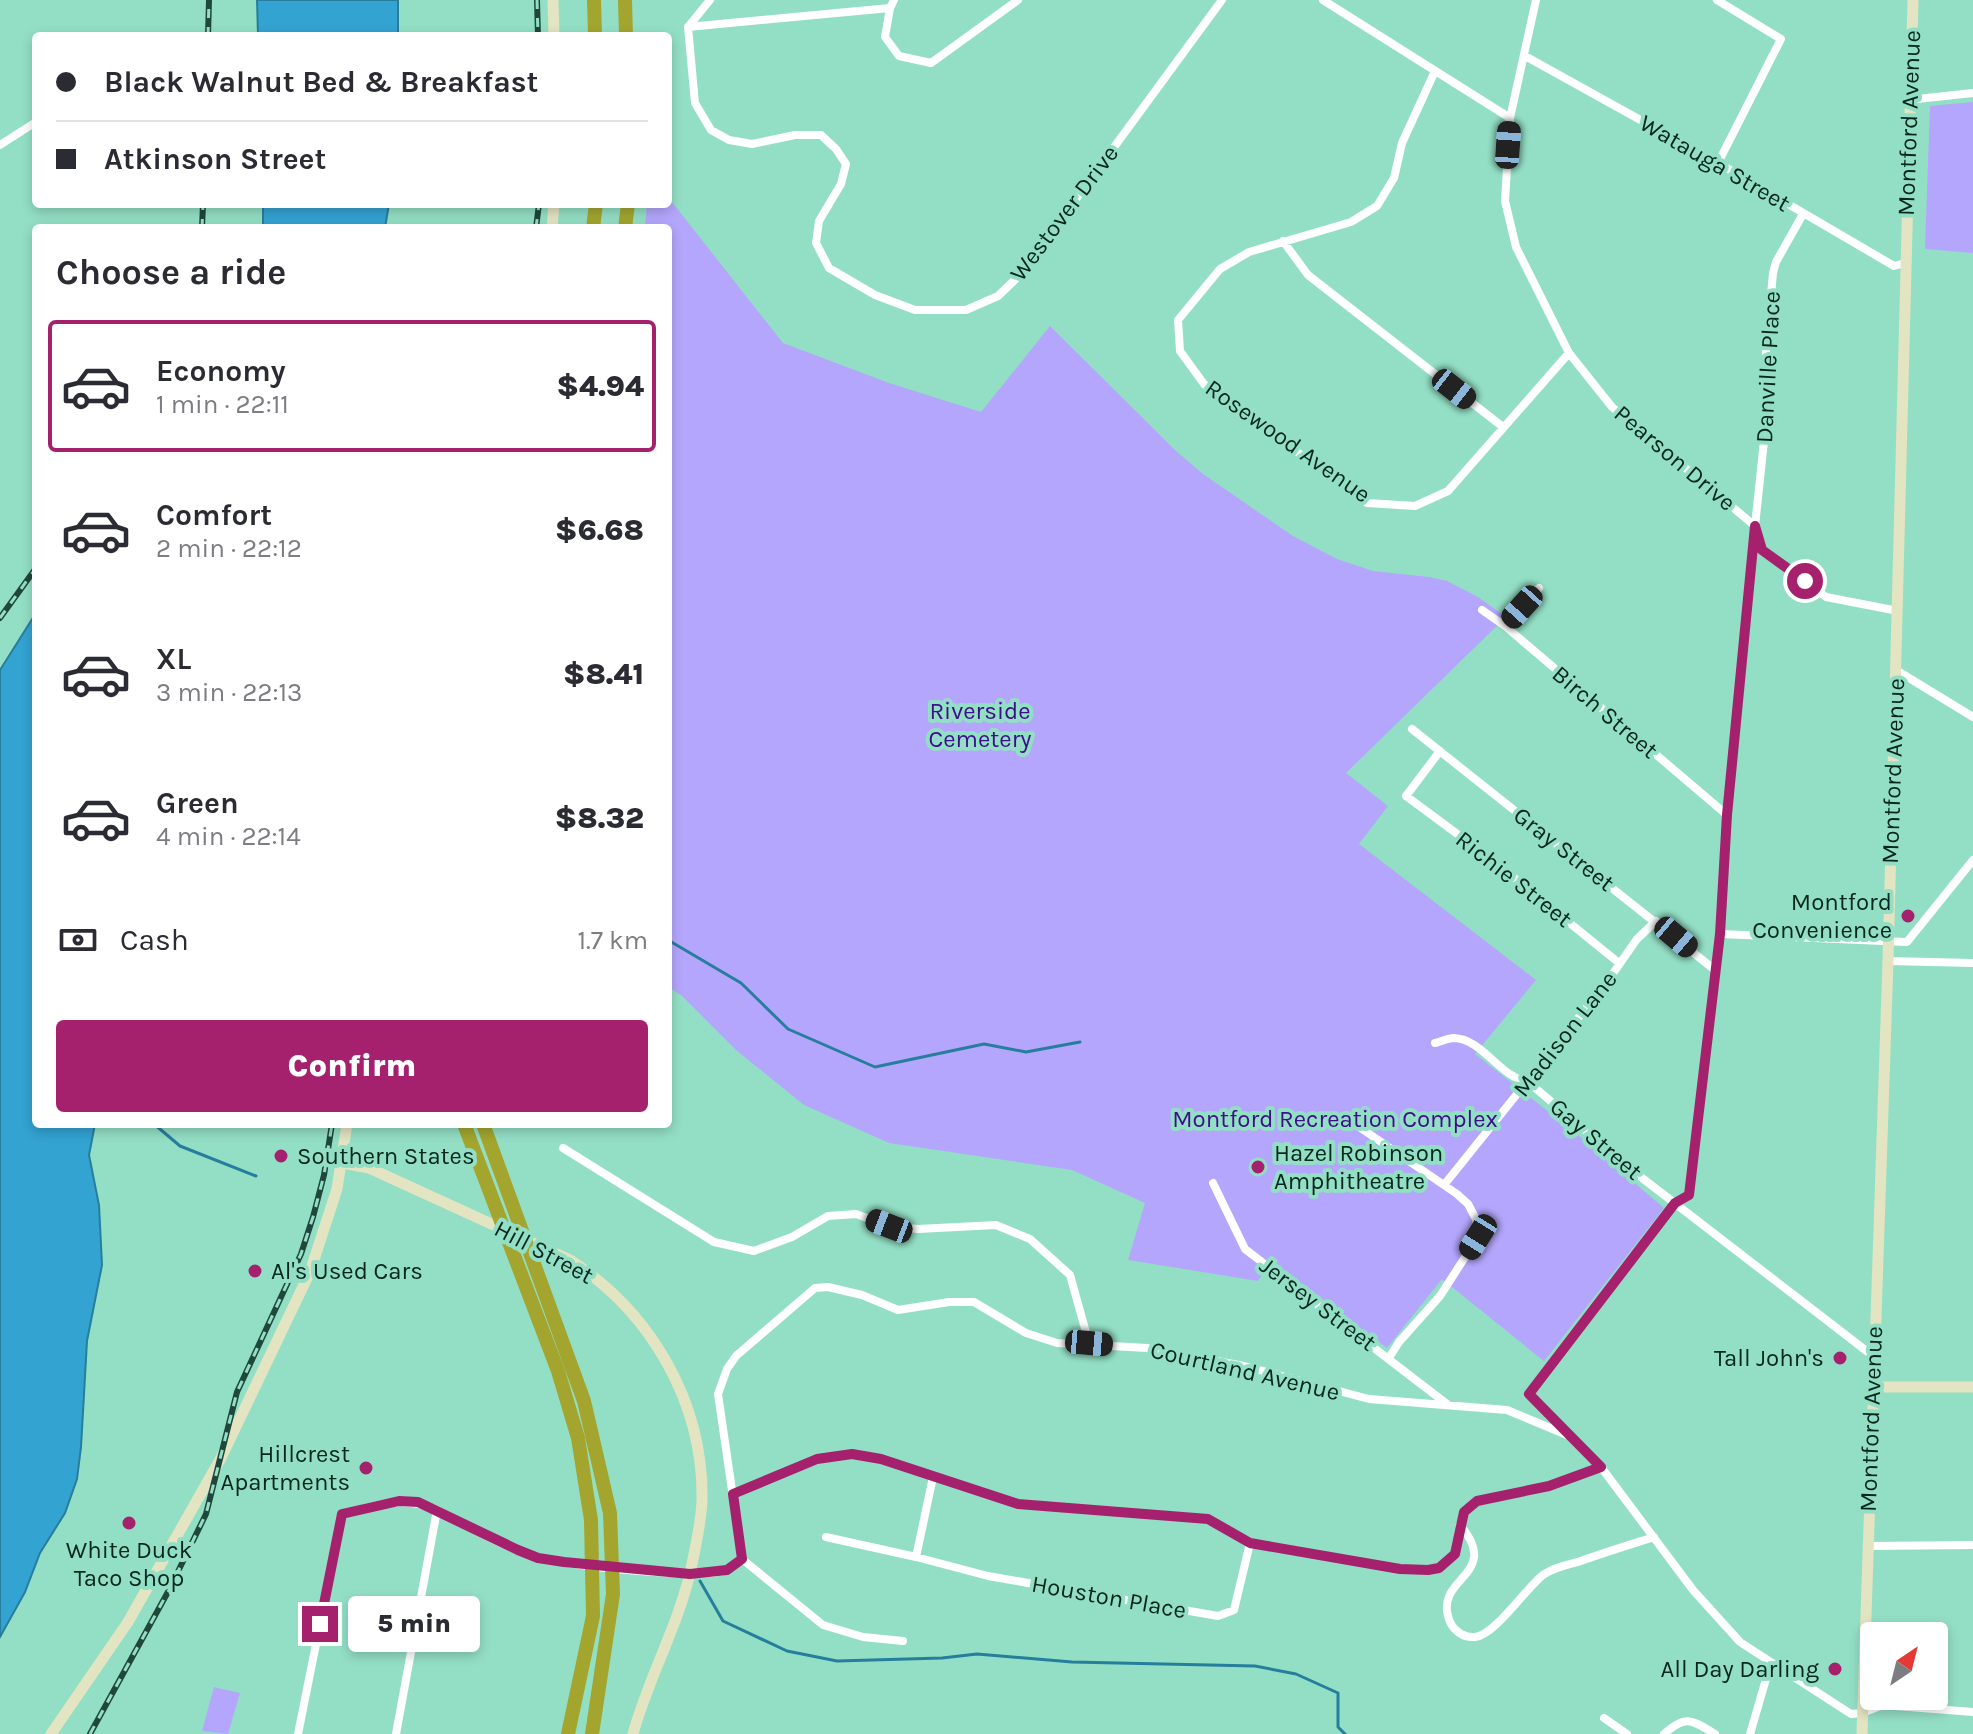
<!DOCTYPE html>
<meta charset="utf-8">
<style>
:root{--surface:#fff;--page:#f7f7f7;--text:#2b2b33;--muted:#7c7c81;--line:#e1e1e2;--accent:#a5216e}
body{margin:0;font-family:Karla,sans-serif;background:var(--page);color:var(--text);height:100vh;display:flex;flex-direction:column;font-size:30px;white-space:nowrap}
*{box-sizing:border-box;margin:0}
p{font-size:26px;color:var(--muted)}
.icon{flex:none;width:44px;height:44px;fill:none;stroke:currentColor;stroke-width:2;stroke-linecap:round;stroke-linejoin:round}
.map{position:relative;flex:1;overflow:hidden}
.side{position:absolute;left:32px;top:224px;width:640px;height:904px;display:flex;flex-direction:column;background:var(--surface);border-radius:8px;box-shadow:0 4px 12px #0003}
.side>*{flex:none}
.hud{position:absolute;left:32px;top:32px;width:640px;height:176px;border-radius:8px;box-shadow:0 4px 12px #0003;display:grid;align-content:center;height:176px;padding:0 24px;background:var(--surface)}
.needle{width:52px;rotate:35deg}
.controls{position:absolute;left:1860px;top:1622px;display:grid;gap:16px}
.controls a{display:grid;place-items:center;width:88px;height:88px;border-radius:8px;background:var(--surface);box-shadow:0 4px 12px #0003;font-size:40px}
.end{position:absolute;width:36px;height:36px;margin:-18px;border:10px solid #a5216e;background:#fff;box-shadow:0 0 0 4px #fff}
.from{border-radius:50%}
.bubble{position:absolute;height:56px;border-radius:8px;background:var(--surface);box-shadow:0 4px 12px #0003;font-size:26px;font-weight:800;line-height:56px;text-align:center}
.car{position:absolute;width:24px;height:48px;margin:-24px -12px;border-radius:10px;box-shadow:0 0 6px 2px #0007;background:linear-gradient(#222 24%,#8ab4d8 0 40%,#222 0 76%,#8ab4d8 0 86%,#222 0)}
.hud b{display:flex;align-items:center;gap:28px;height:76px;font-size:30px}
.hud b+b{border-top:2px solid var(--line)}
.hud i{width:20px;height:20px;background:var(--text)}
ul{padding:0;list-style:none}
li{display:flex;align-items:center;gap:24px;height:132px;margin:0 16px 12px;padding:0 8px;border:4px solid transparent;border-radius:8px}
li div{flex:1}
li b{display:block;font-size:30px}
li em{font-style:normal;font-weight:800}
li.on{border-color:var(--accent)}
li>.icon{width:72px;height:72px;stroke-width:1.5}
h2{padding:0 24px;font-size:36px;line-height:96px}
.pay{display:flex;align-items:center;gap:20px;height:88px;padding:0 24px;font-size:30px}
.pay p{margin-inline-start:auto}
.button{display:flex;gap:16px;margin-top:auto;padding:16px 24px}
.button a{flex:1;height:92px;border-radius:8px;background:var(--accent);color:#fff;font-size:32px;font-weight:800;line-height:92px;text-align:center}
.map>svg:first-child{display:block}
.green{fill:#b4a6fc}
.water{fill:#33a3d2;stroke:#267e9c;stroke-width:2}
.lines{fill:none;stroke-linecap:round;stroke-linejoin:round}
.stream{stroke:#267e9c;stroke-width:3}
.street{stroke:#fff;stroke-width:8}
.secondary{stroke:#e3e4c1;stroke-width:11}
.highway{stroke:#a3a52f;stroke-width:14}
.rail-casing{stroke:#1f473b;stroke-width:6}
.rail{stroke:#93dfc5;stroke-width:3;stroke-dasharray:9;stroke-linecap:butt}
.route{stroke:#a5216e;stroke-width:10}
.poi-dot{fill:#a5216e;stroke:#93dfc5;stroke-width:3}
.labels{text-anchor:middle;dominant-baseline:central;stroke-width:8;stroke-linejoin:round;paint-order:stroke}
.street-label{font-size:24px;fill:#06271e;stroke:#93dfc5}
.park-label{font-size:24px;fill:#3e0d8a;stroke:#93dfc5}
.poi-label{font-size:24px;fill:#06271e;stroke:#93dfc5;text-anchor:end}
</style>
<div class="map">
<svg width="1973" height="1734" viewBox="0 0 1973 1734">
<rect width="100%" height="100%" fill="#93dfc5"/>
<path class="green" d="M 1973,102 L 1973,253 L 1925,249 L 1930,106 Z
M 668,197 L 783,343 L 889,383 L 981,412 L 1050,326 L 1176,451 L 1203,474 L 1293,536 L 1337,559 L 1373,571 L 1429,577 L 1447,581 L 1478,597 L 1506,617 L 1346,773 L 1388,806 L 1359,844 L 1536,980 L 1475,1054 L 1582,1138 L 1664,1208 L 1544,1361 L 1442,1279 L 1387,1348 L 1272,1261 L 1258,1281 L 1128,1260 L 1145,1203 L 1072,1170 L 889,1143 L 804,1105 L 736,1050 L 681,995 L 668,987 L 668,228 L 645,228 L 647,204 L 668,204 Z
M 214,1687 L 240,1693 L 228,1734 L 202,1731 Z"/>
<path class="water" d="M 257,0 L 398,0 L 398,36 L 258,36 Z
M 263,204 L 389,204 L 385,228 L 263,228 Z
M 36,613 L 36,1124 L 95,1124 L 89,1155 L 99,1205 L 102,1265 L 87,1341 L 81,1447 L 77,1479 L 65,1513 L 40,1553 L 25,1592 L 0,1637 L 0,670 Z"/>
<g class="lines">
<path class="stream" d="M 668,940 L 741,983 L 788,1029 L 875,1067 L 984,1044 L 1026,1052 L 1080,1042
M 154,1124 L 180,1146 L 256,1176
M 700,1581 L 723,1621 L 787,1651 L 837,1661 L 942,1658 L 977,1654 L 1072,1662 L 1255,1666 L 1296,1674 L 1338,1693 L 1338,1727 L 1345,1734"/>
<path class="street" d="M 710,0 L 688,27 L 695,103 L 711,130 L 729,140 L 752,144 L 795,135 L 821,135 L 836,149 L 846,164 L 841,184 L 819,221 L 816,243 L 829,268 L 875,295 L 915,310 L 966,310 L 998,296 L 1021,274 L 1222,0
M 894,0 L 890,8 L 885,37 L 899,56 L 931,63 L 1018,0
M 1323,0 L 1510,118
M 1536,0 L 1510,118 L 1505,201 L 1516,247 L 1569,353 L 1612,407 L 1755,526 L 1727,815 L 1720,934 L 1689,1195 L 1675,1203 L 1529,1394 L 1601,1467 L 1693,1590 L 1740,1642 L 1851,1714 L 1862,1713 L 1883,1705 L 1973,1712
M 1717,0 L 1781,39 L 1718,163
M 688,27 L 890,8
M 1525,56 L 1718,163 L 1894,266 L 1905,263
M 1435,71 L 1402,143 L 1394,178 L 1377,206 L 1351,222 L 1249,252 L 1220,269 L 1178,320 L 1180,351 L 1204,384 L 1367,503 L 1415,506 L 1448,491 L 1569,353
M 1908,100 L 1973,93
M 0,145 L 36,122
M 1803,214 L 1776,262 L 1773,273 L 1766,349 L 1766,422 L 1755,526 L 1762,550 L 1826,597 L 1898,611
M 1283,241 L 1308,275 L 1503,427
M 1482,610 L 1505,626 L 1727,815
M 1505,626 L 1539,588
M 1896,670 L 1973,717
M 1412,729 L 1715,970
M 1440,751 L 1406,796 L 1487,856 L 1619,963
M 1720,934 L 1907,942 L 1973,860
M 1888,961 L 1973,963
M 1435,1043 C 1440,1042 1448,1038 1454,1038 C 1483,1039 1499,1077 1527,1081 L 1633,1171 L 1873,1356
M 1349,1120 L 1457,1194 L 1468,1204 L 1476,1219 L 1478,1237 L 1440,1296 L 1399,1342 L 1389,1358
M 563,1148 L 714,1242 L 754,1251 L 792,1237 L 828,1216 L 856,1214 L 889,1226 L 918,1229 L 996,1225 L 1030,1239 L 1070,1275 L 1089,1343
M 1213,1183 L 1245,1249 L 1447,1404
M 1444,1185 L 1607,982 L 1637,939 L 1656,921
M 733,1494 L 817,1459 L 852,1454 L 881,1459 L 1018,1504 L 1208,1519 L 1250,1543 L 1400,1569 L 1428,1570 L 1439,1568 L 1455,1554 L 1464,1512 L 1477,1501 L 1549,1486 L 1601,1467
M 437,1510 C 469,1526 502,1547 537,1557 C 567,1566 700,1580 727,1570 C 732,1568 737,1562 742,1559
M 1460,1525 C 1502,1574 1437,1577 1448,1616 C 1451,1629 1462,1638 1475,1637 C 1495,1635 1526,1588 1543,1575 C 1553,1568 1566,1565 1578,1562 C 1603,1553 1629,1545 1654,1537
M 826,1537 L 916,1557 L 988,1576 L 1218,1616 L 1234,1610 L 1250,1543
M 1867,1546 L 1973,1545
M 916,1557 L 933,1477
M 742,1559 L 718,1394 L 727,1369 L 736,1356 L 815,1288 L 828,1287 L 862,1295 L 898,1310 L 949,1302 L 974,1302 L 1026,1333 L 1057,1343 L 1147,1348 L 1244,1366 L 1369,1399 L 1507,1410 L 1567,1435
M 742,1559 L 823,1625 L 863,1637 L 903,1641
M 1604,1718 L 1627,1734
M 298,1734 L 342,1514 C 377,1505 402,1495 437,1510 L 396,1734
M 1664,1734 C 1686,1714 1692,1720 1715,1734
M 1750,1734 L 1771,1662"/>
<path class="secondary" d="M 553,0 L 554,36
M 552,228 L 554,204
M 343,1163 L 369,1168 L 570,1260 C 651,1312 704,1403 702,1501 C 701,1524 695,1550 690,1573 C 677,1628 648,1679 633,1734
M 1872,1387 L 1973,1387
M 51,1734 L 128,1622 L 221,1458 L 310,1272 L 337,1189 L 347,1124
M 1862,1734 L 1888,961 L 1913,0"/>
<path class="highway" d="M 594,0 L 595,36
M 625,0 L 626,36
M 593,228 L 596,204
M 625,228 L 628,204
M 464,1124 L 558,1371 L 578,1438 L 591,1520 L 593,1616 L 568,1734
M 483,1124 L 584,1401 L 610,1513 L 613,1594 L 592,1734"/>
<defs>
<path id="rail" d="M 537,0 L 538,36
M 208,36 L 209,0
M 202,228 L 203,204
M 536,228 L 539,204
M 0,618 L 36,568
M 90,1734 L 169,1590 L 206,1514 L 237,1392 L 301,1254 L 313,1217 L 324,1175 L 332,1124"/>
</defs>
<use href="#rail" class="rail-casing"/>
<use href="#rail" class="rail"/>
</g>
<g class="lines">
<path class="route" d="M 320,1624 L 342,1514 L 399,1501 L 418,1502 L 518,1550 L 538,1558 L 564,1562 L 690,1574 L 727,1570 L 742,1559 L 733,1494 L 817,1459 L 852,1454 L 881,1459 L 1018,1504 L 1208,1519 L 1250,1543 L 1400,1569 L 1428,1570 L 1439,1568 L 1455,1554 L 1464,1512 L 1477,1501 L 1549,1486 L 1601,1467 L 1529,1394 L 1675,1203 L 1689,1195 L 1720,934 L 1727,815 L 1755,526 L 1762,550 L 1805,581"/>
</g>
<g class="poi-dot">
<circle cx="1908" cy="916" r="8"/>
<circle cx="281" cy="1156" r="8"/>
<circle cx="1258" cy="1167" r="8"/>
<circle cx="255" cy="1271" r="8"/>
<circle cx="1840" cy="1358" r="8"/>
<circle cx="366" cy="1468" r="8"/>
<circle cx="129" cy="1523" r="8"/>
<circle cx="1835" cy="1669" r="8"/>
</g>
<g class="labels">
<g class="street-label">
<text transform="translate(1909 123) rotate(-88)">Montford Avenue</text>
<text transform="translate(1715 163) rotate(30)">Watauga Street</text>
<text transform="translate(1064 213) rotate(-53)">Westover Drive</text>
<text transform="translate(1768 367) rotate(-87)">Danville Place</text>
<text transform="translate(1288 441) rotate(35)">Rosewood Avenue</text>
<text transform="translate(1675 458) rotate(40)">Pearson Drive</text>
<text transform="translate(1605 712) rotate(40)">Birch Street</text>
<text transform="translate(1893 771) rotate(-88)">Montford Avenue</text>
<text transform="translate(1564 849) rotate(38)">Gray Street</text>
<text transform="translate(1514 879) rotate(38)">Richie Street</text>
<text transform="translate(1565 1034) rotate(-52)">Madison Lane</text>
<text transform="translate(1596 1139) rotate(40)">Gay Street</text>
<text transform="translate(544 1252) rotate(28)">Hill Street</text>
<text transform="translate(1318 1304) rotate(37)">Jersey Street</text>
<text transform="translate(1245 1371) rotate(13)">Courtland Avenue</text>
<text transform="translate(1871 1419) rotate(-88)">Montford Avenue</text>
<text transform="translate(1109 1597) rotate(10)">Houston Place</text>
</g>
<g class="park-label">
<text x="980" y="711">Riverside<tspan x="980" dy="28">Cemetery</tspan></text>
<text x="1335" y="1119">Montford Recreation Complex</text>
</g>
<g class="poi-label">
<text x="1892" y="902">Montford<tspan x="1892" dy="28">Convenience</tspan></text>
<text x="1274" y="1153" text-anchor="start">Hazel Robinson<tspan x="1274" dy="28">Amphitheatre</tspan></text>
<text x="297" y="1156" text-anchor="start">Southern States</text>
<text x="271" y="1271" text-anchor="start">Al's Used Cars</text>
<text x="1824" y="1358">Tall John's</text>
<text x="350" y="1454">Hillcrest<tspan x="350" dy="28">Apartments</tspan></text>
<text x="129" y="1550" text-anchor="middle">White Duck<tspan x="129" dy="28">Taco Shop</tspan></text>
<text x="1819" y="1669">All Day Darling</text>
</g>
</g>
</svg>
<div class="controls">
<a><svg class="needle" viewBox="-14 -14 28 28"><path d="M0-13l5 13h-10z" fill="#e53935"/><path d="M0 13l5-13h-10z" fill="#7c7c81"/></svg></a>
</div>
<i class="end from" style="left:1805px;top:581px"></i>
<i class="end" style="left:320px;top:1624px"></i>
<div class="bubble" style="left:348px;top:1596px;width:132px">5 min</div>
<i class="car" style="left:1508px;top:145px;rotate:4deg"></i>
<i class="car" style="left:1454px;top:389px;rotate:128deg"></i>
<i class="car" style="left:1522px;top:607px;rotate:222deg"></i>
<i class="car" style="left:1676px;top:937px;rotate:130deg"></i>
<i class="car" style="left:889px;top:1226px;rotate:291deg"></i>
<i class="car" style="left:1478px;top:1237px;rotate:212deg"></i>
<i class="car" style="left:1089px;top:1343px;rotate:95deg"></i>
<div class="hud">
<b><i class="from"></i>Black Walnut Bed &amp; Breakfast</b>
<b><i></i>Atkinson Street</b>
</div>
<section class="side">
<h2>Choose a ride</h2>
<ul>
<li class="on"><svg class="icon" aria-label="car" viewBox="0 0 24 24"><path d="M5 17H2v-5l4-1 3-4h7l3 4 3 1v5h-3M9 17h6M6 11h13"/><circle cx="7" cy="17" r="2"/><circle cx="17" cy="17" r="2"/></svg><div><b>Economy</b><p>1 min · 22:11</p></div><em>$4.94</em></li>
<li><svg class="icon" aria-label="car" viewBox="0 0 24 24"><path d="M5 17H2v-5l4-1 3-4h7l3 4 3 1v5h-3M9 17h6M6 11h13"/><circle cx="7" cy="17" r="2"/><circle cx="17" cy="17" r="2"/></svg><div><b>Comfort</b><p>2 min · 22:12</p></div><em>$6.68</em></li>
<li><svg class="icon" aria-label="car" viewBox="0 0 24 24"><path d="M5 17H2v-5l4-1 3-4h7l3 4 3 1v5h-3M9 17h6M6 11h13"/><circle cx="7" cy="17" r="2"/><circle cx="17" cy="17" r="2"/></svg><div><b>XL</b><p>3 min · 22:13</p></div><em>$8.41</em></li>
<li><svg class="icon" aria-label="car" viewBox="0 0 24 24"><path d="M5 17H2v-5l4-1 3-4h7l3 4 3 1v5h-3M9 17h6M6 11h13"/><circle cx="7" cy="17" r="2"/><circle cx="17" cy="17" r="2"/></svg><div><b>Green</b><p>4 min · 22:14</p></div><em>$8.32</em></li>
</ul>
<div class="pay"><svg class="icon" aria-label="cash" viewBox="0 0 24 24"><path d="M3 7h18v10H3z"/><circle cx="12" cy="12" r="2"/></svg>Cash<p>1.7 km</p></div>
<div class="button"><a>Confirm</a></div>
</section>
</div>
